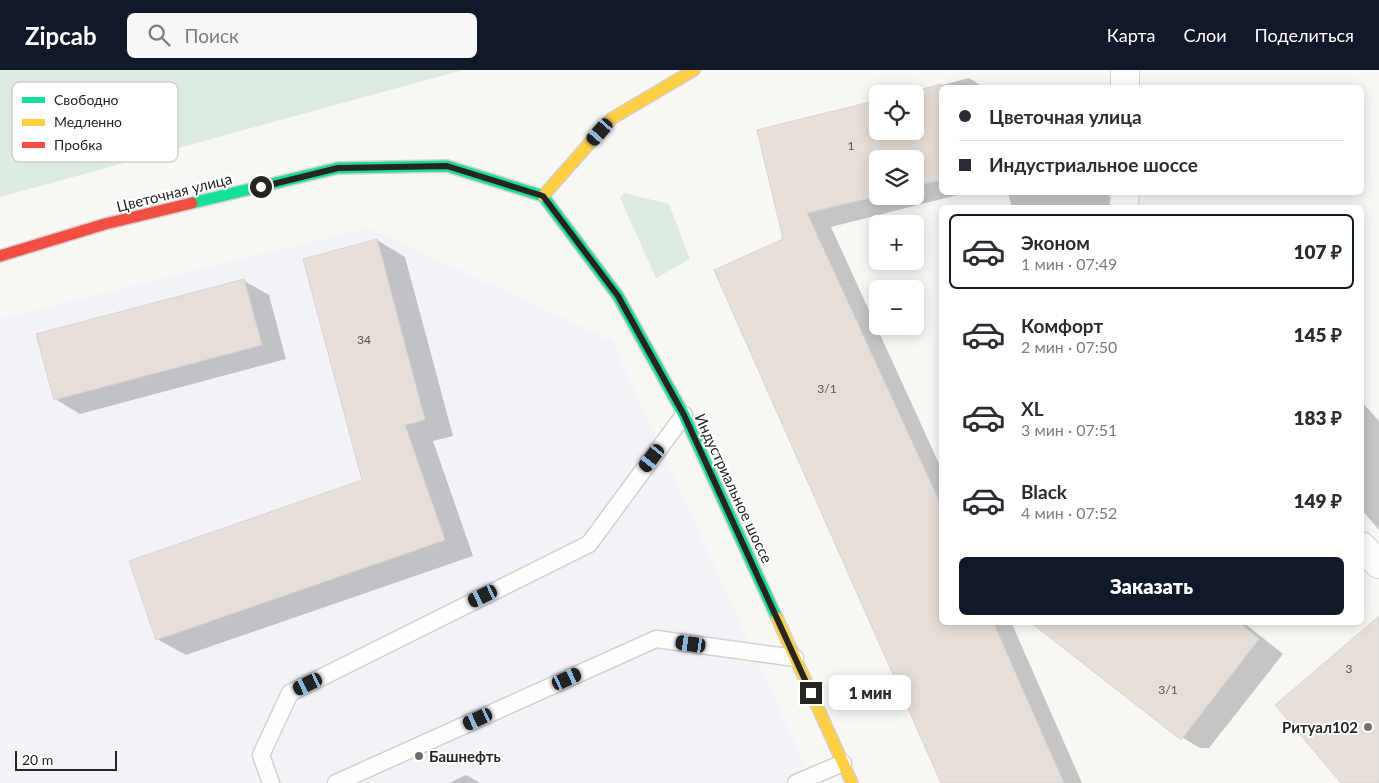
<!DOCTYPE html>
<html lang="ru">
<meta charset="utf-8">
<style>
:root{--surface:#fff;--page:#f7f7f7;--text:#2b2b33;--muted:#7c7c81;--line:#e1e1e2;--accent:#111827}
body{margin:0;font-family:Lato,sans-serif;background:var(--page);color:var(--text);height:100vh;display:flex;flex-direction:column;font-size:19px;white-space:nowrap}
*{box-sizing:border-box;margin:0}
p{font-size:16px;color:var(--muted)}
.icon{flex:none;width:28px;height:28px;fill:none;stroke:currentColor;stroke-width:2;stroke-linecap:round;stroke-linejoin:round}
.map{position:relative;flex:1;overflow:hidden}
.panel{position:absolute;left:939px;top:135px;width:425px;height:420px;display:flex;flex-direction:column;background:var(--surface);border-radius:8px;box-shadow:0 2px 12px #0003}
.panel>*{flex:none}
.hud{position:absolute;left:939px;top:15px;width:425px;height:110px;border-radius:8px;box-shadow:0 2px 12px #0003;display:grid;align-content:center;height:110px;padding:0 20px;background:var(--surface)}
.tools{position:absolute;left:869px;top:15px;display:grid;gap:10px}
.tools a{display:grid;place-items:center;width:55px;height:55px;border-radius:8px;background:var(--surface);box-shadow:0 2px 12px #0003;font-size:25px}
.scale{position:absolute;left:15px;bottom:12px;width:102px;box-sizing:border-box;padding-left:5px;border:2px solid #262522;border-top:0;font-size:14px;line-height:18px;white-space:nowrap;color:#262522;-webkit-text-stroke:4px #fff;paint-order:stroke}
.end{position:absolute;width:22px;height:22px;margin:-11px;border:6px solid #262522;background:#fff;box-shadow:0 0 0 2px #fff}
.from{border-radius:50%}
.bubble{position:absolute;height:35px;border-radius:8px;background:var(--surface);box-shadow:0 2px 12px #0003;font-size:16px;font-weight:800;line-height:35px;text-align:center}
.car{position:absolute;width:15px;height:30px;margin:-15px -8px;border-radius:6px;box-shadow:0 0 4px 1px #0007;background:linear-gradient(#222 24%,#8ab4d8 0 40%,#222 0 76%,#8ab4d8 0 86%,#222 0)}
.hud b{display:flex;align-items:center;gap:18px;height:48px;font-size:19px}
.hud b+b{border-top:1px solid var(--line)}
.hud i{width:12px;height:12px;background:var(--text)}
ul{padding:9px 0 0;list-style:none}
li{display:flex;align-items:center;gap:15px;height:75px;margin:0 10px 8px;padding:0 10px;border:2px solid transparent;border-radius:8px}
li div{flex:1}
li b{display:block;font-size:19px}
li em{font-style:normal;font-weight:800}
li.on{border-color:var(--accent)}
li>.icon{width:45px;height:45px;stroke-width:1.5}
.action{display:flex;gap:10px;margin-top:auto;padding:10px 20px}
.action a{flex:1;height:58px;border-radius:8px;background:var(--accent);color:#fff;font-size:20px;font-weight:800;line-height:58px;text-align:center}
header{display:flex;align-items:center;gap:30px;box-sizing:border-box;height:70px;padding:0 25px;background:var(--accent);color:#fff}
header strong{font-size:24px}
nav{display:flex;gap:28px;margin-inline-start:auto;font-size:18px}
.search{width:350px;height:45px;background:var(--page);display:flex;align-items:center;gap:12px;box-sizing:border-box;padding:0 18px;border-radius:8px;color:var(--muted);font-size:19px}
.map>svg:first-child{display:block}
.industrial{fill:#f4f1f9}
.green{fill:#dceadf}
.shadow{fill:#0003;fill-rule:evenodd}
.building{fill:#e6ded8;stroke:#d7d4d2}
.lines{fill:none;stroke-linecap:round;stroke-linejoin:round}
.lane-casing{stroke:#d3d1cf;stroke-width:19}
.street-casing{stroke:#d3d1cf;stroke-width:30}
.fast-casing{stroke:#d3d1cf;stroke-width:14}
.slow-casing{stroke:#d3d1cf;stroke-width:14}
.jam-casing{stroke:#d3d1cf;stroke-width:14}
.lane{stroke:#fefefd;stroke-width:16}
.street{stroke:#fefefd;stroke-width:28}
.fast{stroke:#16e098;stroke-width:11}
.slow{stroke:#ffcf43;stroke-width:11}
.jam{stroke:#f24e42;stroke-width:11}
.route{stroke:#262522;stroke-width:6}
.poi-dot{fill:#706e6c;stroke:#fff;stroke-width:2}
.labels{text-anchor:middle;dominant-baseline:central;stroke-width:4;stroke-linejoin:round;paint-order:stroke}
.number-label{font-size:12px;fill:#575450}
.street-label{font-size:15px;fill:#262522;stroke:#fff}
.poi-label{font-size:15px;font-weight:bold;fill:#262522;stroke:#fff;text-anchor:end}
.key{fill:#fff;stroke:#bebebd;stroke-width:1}
.key-label{font-size:14px;fill:#262522}
</style>
<header>
<strong>Zipcab</strong>
<div class="search"><svg class="icon" aria-label="search" viewBox="0 0 24 24"><circle cx="10" cy="10" r="6"/><path d="M15 15l6 6"/></svg>Поиск</div>
<nav><a>Карта</a><a>Слои</a><a>Поделиться</a></nav>
</header>
<div class="map">
<svg width="1379" height="713" viewBox="0 0 1379 713">
<rect width="100%" height="100%" fill="#f9f7f4"/>
<path class="industrial" d="M 368,158 L 612,271 L 813,713 L 0,713 L 0,249 Z"/>
<path class="green" d="M 0,0 L 463,0 L 0,127 Z
M 624,123 L 669,134 L 690,189 L 656,208 L 620,128 Z"/>
<path class="shadow" d="M 969,8 L 985,18 L 941,18 L 941,122 L 969,122 L 831,157 L 941,398 L 941,552 L 1011,552 L 1082,713 L 942,713 L 784,169 L 878,61 L 915,61 L 915,24 L 908,24 ZM 878,89 L 915,89 L 915,126 L 878,126 Z
M 1008,122 L 1108,122 L 1112,138 L 1012,138 Z
M 377,170 L 405,187 L 453,366 L 433,371 L 473,486 L 186,585 L 157,569 L 363,411 Z
M 244,211 L 269,225 L 286,289 L 80,344 L 55,329 Z
M 1361,331 L 1379,351 L 1379,460 L 1361,439 Z
M 1032,552 L 1243,552 L 1283,584 L 1209,678 L 1200,678 L 1175,663 Z
M 466,705 L 480,713 L 449,713 Z"/>
<path class="building" d="M 941,14 L 941,110 L 915,116 L 915,89 L 878,89 L 878,126 L 807,143 L 941,435 L 941,552 L 993,552 L 1064,713 L 941,713 L 714,200 L 783,169 L 757,60 L 878,30 L 878,61 L 915,61 L 915,24 L 903,24 Z
M 377,169 L 425,350 L 405,355 L 445,470 L 156,570 L 129,491 L 362,410 L 303,189 Z
M 244,209 L 262,275 L 54,330 L 36,264 Z
M 1379,546 L 1379,713 L 1341,713 L 1275,635 Z
M 1030,552 L 1238,552 L 1259,569 L 1181,670 Z"/>
<g class="lines">
<defs>
<path id="lane" d="M 271,713 L 261,685 L 290,623 L 589,474 L 684,345
M 336,713 L 656,569 L 795,588
M 796,713 L 843,693"/>
<path id="street" d="M 1125,18 L 1125,0
M 1124,138 L 1125,122
M 1361,476 L 1379,494"/>
<path id="fast" d="M 543,126 L 618,226 L 684,345 L 777,548
M 192,133 L 338,98 L 447,96 L 543,126"/>
<path id="slow" d="M 543,126 L 611,49 L 694,0
M 777,548 L 852,713"/>
<path id="jam" d="M 0,186 L 105,154 L 192,133"/>
</defs>
<use href="#lane" class="lane-casing"/>
<use href="#street" class="street-casing"/>
<use href="#fast" class="fast-casing"/>
<use href="#slow" class="slow-casing"/>
<use href="#jam" class="jam-casing"/>
<use href="#lane" class="lane"/>
<use href="#street" class="street"/>
<use href="#fast" class="fast"/>
<use href="#slow" class="slow"/>
<use href="#jam" class="jam"/>
</g>
<g class="lines">
<path class="route" d="M 261,117 L 338,98 L 447,96 L 543,126 L 618,226 L 684,345 L 811,623"/>
</g>
<g class="poi-dot">
<circle cx="1368" cy="657" r="5"/>
<circle cx="419" cy="686" r="5"/>
</g>
<g class="labels">
<g class="number-label">
<text x="851" y="75">1</text>
<text x="364" y="269">34</text>
<text x="827" y="318">3/1</text>
<text x="1349" y="598">3</text>
<text x="1168" y="619">3/1</text>
</g>
<g class="street-label">
<text transform="translate(174 122) rotate(-14)">Цветочная улица</text>
<text transform="translate(734 418) rotate(65)">Индустриальное шоссе</text>
</g>
<g class="poi-label">
<text x="1358" y="657">Ритуал102</text>
<text x="429" y="686" text-anchor="start">Башнефть</text>
</g>
</g>
<rect x="12" y="12" width="166" height="80" rx="8" class="key"/>
<rect x="22" y="27" width="23" height="6" fill="#16e098"/>
<rect x="22" y="49" width="23" height="7" fill="#ffcf43"/>
<rect x="22" y="72" width="23" height="6" fill="#f24e42"/>
<g class="key-label">
<text x="54" y="35">Свободно</text>
<text x="54" y="57">Медленно</text>
<text x="54" y="80">Пробка</text>
</g>
</svg>
<div class="tools">
<a><svg class="icon" aria-label="locate" viewBox="0 0 24 24"><circle cx="12" cy="12" r="6"/><path d="M12 2v4M12 18v4M2 12h4M18 12h4"/></svg></a>
<a><svg class="icon" aria-label="layers" viewBox="0 0 24 24"><path d="M12 4l9 5-9 5-9-5zM3 14l9 5 9-5"/></svg></a>
<a>+</a>
<a>−</a>
</div>
<div class="scale">20 m</div>
<i class="end from" style="left:261px;top:117px"></i>
<i class="end" style="left:811px;top:623px"></i>
<div class="bubble" style="left:829px;top:605px;width:82px">1 мин</div>
<i class="car" style="left:600px;top:62px;rotate:221deg"></i>
<i class="car" style="left:652px;top:388px;rotate:217deg"></i>
<i class="car" style="left:483px;top:526px;rotate:244deg"></i>
<i class="car" style="left:691px;top:574px;rotate:278deg"></i>
<i class="car" style="left:567px;top:609px;rotate:65deg"></i>
<i class="car" style="left:308px;top:614px;rotate:244deg"></i>
<i class="car" style="left:478px;top:649px;rotate:245deg"></i>
<div class="hud">
<b><i class="from"></i>Цветочная улица</b>
<b><i></i>Индустриальное шоссе</b>
</div>
<section class="panel">
<ul>
<li class="on"><svg class="icon" aria-label="car" viewBox="0 0 24 24"><path d="M5 17H2v-5l4-1 3-4h7l3 4 3 1v5h-3M9 17h6M6 11h13"/><circle cx="7" cy="17" r="2"/><circle cx="17" cy="17" r="2"/></svg><div><b>Эконом</b><p>1 мин · 07:49</p></div><em>107 ₽</em></li>
<li><svg class="icon" aria-label="car" viewBox="0 0 24 24"><path d="M5 17H2v-5l4-1 3-4h7l3 4 3 1v5h-3M9 17h6M6 11h13"/><circle cx="7" cy="17" r="2"/><circle cx="17" cy="17" r="2"/></svg><div><b>Комфорт</b><p>2 мин · 07:50</p></div><em>145 ₽</em></li>
<li><svg class="icon" aria-label="car" viewBox="0 0 24 24"><path d="M5 17H2v-5l4-1 3-4h7l3 4 3 1v5h-3M9 17h6M6 11h13"/><circle cx="7" cy="17" r="2"/><circle cx="17" cy="17" r="2"/></svg><div><b>XL</b><p>3 мин · 07:51</p></div><em>183 ₽</em></li>
<li><svg class="icon" aria-label="car" viewBox="0 0 24 24"><path d="M5 17H2v-5l4-1 3-4h7l3 4 3 1v5h-3M9 17h6M6 11h13"/><circle cx="7" cy="17" r="2"/><circle cx="17" cy="17" r="2"/></svg><div><b>Black</b><p>4 мин · 07:52</p></div><em>149 ₽</em></li>
</ul>
<div class="action"><a>Заказать</a></div>
</section>
</div>
